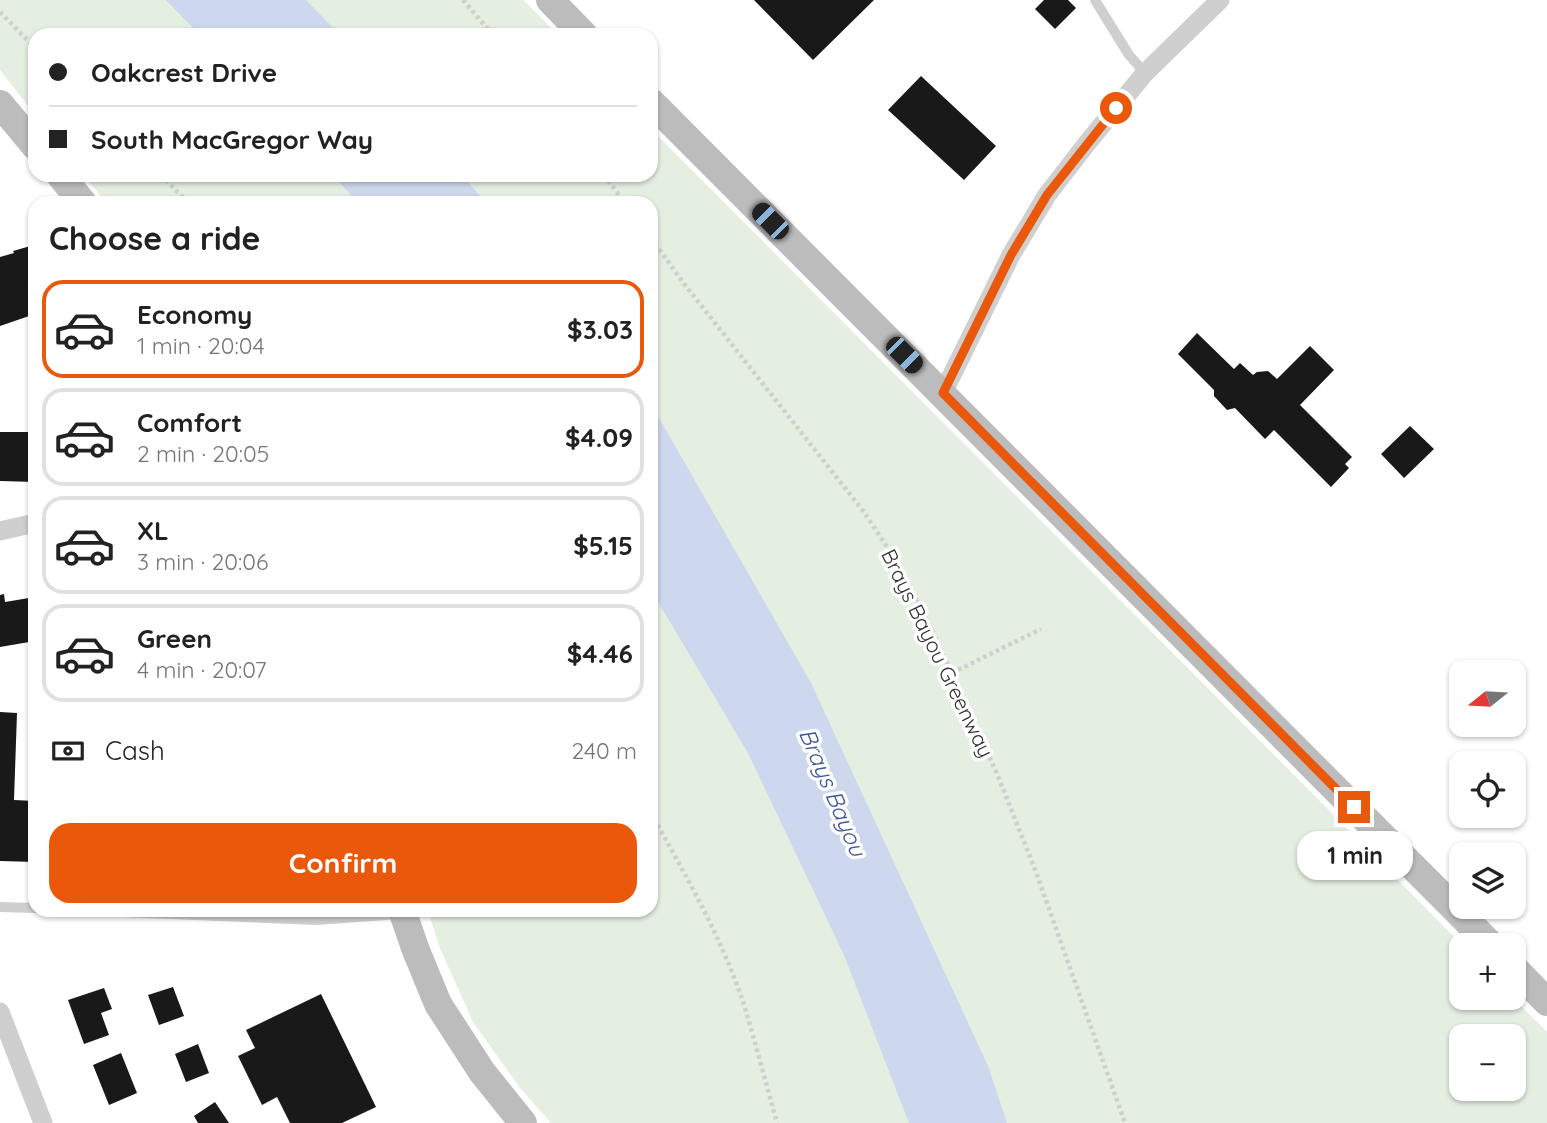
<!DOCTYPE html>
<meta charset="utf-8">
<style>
:root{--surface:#fff;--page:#f2f2f2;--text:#222;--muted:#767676;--line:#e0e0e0;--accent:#ea580c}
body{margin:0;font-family:Quicksand,sans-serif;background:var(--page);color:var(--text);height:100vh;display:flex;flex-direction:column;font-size:26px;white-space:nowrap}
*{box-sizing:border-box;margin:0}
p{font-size:23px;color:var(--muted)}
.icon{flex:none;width:38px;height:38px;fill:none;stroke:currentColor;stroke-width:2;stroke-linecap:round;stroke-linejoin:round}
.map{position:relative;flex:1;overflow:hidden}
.sheet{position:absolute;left:28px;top:196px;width:630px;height:721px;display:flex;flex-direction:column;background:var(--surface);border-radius:21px;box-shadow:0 2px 5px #0004}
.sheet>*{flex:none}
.top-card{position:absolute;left:28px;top:28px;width:630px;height:154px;border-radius:21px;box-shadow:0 2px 5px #0004;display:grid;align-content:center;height:154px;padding:0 21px;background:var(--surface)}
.needle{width:46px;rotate:252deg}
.fabs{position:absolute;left:1449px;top:660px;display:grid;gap:14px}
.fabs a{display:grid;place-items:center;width:77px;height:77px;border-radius:14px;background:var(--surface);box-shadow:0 2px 5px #0004;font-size:35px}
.end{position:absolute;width:32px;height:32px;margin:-16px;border:9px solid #ea580c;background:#fff;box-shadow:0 0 0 4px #fff}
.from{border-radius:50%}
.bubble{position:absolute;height:49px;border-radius:21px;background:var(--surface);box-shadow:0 2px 5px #0004;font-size:23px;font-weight:700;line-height:49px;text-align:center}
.car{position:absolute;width:21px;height:42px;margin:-21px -10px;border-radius:9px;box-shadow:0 0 5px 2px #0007;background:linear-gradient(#222 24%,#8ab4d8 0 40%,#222 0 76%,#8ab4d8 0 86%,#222 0)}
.top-card b{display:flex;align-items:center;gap:24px;height:66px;font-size:26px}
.top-card b+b{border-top:2px solid var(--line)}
.top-card i{width:18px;height:18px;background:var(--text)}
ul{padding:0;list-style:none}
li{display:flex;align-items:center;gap:21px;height:98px;margin:0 14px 10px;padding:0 7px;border:4px solid var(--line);border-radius:21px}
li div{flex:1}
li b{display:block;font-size:26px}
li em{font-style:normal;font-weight:700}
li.on{border-color:var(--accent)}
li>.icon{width:63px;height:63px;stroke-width:1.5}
h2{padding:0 21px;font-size:32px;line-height:84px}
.pay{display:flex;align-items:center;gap:18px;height:77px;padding:0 21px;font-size:26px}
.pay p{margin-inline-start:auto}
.cta{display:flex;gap:14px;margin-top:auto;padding:14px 21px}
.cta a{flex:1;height:80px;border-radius:21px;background:var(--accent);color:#fff;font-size:28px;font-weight:700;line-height:80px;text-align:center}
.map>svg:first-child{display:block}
.green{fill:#e4eee1;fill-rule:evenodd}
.water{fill:#cdd7ee}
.building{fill:#191919}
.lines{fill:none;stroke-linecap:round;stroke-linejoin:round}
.path{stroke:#cfcfcf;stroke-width:4.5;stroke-dasharray:3.5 3.5;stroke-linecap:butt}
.lane{stroke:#cfcfcf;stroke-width:10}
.street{stroke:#cfcfcf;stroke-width:19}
.secondary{stroke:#bcbcbc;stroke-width:28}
.route{stroke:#ea580c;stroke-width:9}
.labels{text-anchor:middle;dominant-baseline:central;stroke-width:7;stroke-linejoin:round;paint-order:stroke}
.street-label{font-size:21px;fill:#323232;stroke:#fff}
.water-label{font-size:23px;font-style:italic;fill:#3e5796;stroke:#fff}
</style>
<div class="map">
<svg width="1547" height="1123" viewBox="0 0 1547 1123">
<rect width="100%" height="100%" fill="#fff"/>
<path class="green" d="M 0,0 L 523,0 L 558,35 L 35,35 L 35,115 L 0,70 Z
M 651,129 L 1307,788 L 1462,945 L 1461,998 L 1513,998 L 1547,1032 L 1547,1123 L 551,1123 L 521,1089 L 473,1022 L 439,946 L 428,910 L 651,910 L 651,203 L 107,203 L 83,175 L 651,175 ZM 1461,1036 L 1514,1036 L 1514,1088 L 1461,1088 Z"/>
<path class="water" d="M 166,0 L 306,0 L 340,35 L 200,35 Z
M 333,175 L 462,175 L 486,203 L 358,203 Z
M 651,404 L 811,683 L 988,1066 L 1007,1123 L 909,1123 L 844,955 L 748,753 L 651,590 Z"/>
<path class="building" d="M 754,0 L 874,0 L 813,60 Z
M 1044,0 L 1068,0 L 1076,8 L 1055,29 L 1035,9 Z
M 921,76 L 996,146 L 964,180 L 888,110 Z
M 34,245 L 35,283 L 30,284 L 35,300 L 35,314 L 0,326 L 0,257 L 14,253 L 13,251 Z
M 1197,333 L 1234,369 L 1240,363 L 1253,375 L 1257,372 L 1268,371 L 1277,379 L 1310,346 L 1334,370 L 1300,405 L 1352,457 L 1345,464 L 1349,468 L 1331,487 L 1274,430 L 1265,439 L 1235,408 L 1227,410 L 1214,396 L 1214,390 L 1178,354 Z
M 1410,426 L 1434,449 L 1404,478 L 1381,454 Z
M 0,432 L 35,432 L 35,482 L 0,481 Z
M 4,594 L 5,602 L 35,597 L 35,641 L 0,647 L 0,595 Z
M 0,712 L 17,713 L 14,800 L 35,801 L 35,862 L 0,861 Z
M 173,987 L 184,1016 L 159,1025 L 148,995 Z
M 104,988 L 112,1009 L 101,1013 L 109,1035 L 84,1044 L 68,1000 Z
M 321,994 L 376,1107 L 342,1123 L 290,1123 L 277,1097 L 262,1105 L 238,1056 L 255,1048 L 246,1030 Z
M 198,1044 L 209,1073 L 186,1082 L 175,1054 Z
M 121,1053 L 137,1093 L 109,1105 L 93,1065 Z
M 215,1102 L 229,1123 L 198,1123 L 194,1116 Z"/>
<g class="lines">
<path class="path" d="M 463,0 L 493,35
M 0,12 L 35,48
M 161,175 L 188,203
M 604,175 L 625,203
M 651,238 L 685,285 L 864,512 L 893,556 L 933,632 L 998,776 L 1036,872 L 1125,1123
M 952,673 L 1041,629
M 651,813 C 685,874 722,938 744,1005 C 756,1044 766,1084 777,1123"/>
<path class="lane" d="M 1095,0 L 1129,55 L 1145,73
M 0,907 L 35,908
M 73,910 L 316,920 L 399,914"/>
<path class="street" d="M 943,393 L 1011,255 L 1047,195 L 1088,142 L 1145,73 L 1220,0
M 0,531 L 35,523
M 0,1012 L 43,1123"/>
<path class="secondary" d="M 550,0 L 584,35
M 651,102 L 1491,945
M 0,104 L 35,146
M 60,175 L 83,203
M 402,910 L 415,948 L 438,1004 L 482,1072 L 523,1123
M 1514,968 L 1547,1002"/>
</g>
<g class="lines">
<path class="route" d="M 1116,108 L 1047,195 L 1011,255 L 943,393 L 1354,807"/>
</g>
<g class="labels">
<g class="street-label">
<text transform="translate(938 653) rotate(64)">Brays Bayou Greenway</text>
</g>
<g class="water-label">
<text transform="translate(833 792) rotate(67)">Brays Bayou</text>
</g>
</g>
</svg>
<div class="fabs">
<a><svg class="needle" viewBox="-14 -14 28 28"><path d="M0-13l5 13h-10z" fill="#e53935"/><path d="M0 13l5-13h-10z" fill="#767676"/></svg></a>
<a><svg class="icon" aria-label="locate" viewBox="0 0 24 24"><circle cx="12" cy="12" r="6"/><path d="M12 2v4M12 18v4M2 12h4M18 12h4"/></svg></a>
<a><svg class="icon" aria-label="layers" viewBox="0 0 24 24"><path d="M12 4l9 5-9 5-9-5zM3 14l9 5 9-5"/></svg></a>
<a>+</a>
<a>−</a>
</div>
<i class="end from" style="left:1116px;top:108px"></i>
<i class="end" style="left:1354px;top:807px"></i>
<div class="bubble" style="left:1297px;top:831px;width:116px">1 min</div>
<i class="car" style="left:770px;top:221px;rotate:315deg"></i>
<i class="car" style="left:904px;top:355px;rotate:135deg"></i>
<div class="top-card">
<b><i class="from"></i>Oakcrest Drive</b>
<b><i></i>South MacGregor Way</b>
</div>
<section class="sheet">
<h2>Choose a ride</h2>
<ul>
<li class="on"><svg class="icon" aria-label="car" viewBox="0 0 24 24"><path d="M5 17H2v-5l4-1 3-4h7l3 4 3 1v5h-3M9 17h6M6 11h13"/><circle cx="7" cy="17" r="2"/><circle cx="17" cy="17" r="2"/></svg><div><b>Economy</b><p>1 min · 20:04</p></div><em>$3.03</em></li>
<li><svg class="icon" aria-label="car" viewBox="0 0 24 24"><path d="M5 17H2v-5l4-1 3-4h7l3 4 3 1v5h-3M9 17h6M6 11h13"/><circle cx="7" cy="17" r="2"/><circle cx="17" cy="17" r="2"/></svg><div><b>Comfort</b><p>2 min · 20:05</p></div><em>$4.09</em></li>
<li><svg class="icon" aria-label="car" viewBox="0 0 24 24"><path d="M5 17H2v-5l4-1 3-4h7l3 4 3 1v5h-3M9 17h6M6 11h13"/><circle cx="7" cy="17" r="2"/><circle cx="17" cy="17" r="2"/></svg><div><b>XL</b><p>3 min · 20:06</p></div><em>$5.15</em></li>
<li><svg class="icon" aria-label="car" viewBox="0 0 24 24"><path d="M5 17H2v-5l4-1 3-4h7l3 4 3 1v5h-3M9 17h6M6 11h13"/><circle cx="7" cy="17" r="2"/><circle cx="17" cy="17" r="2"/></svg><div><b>Green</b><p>4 min · 20:07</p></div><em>$4.46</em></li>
</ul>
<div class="pay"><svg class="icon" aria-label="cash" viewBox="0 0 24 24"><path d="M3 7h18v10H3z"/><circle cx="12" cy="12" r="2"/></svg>Cash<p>240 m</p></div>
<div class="cta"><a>Confirm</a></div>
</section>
</div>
